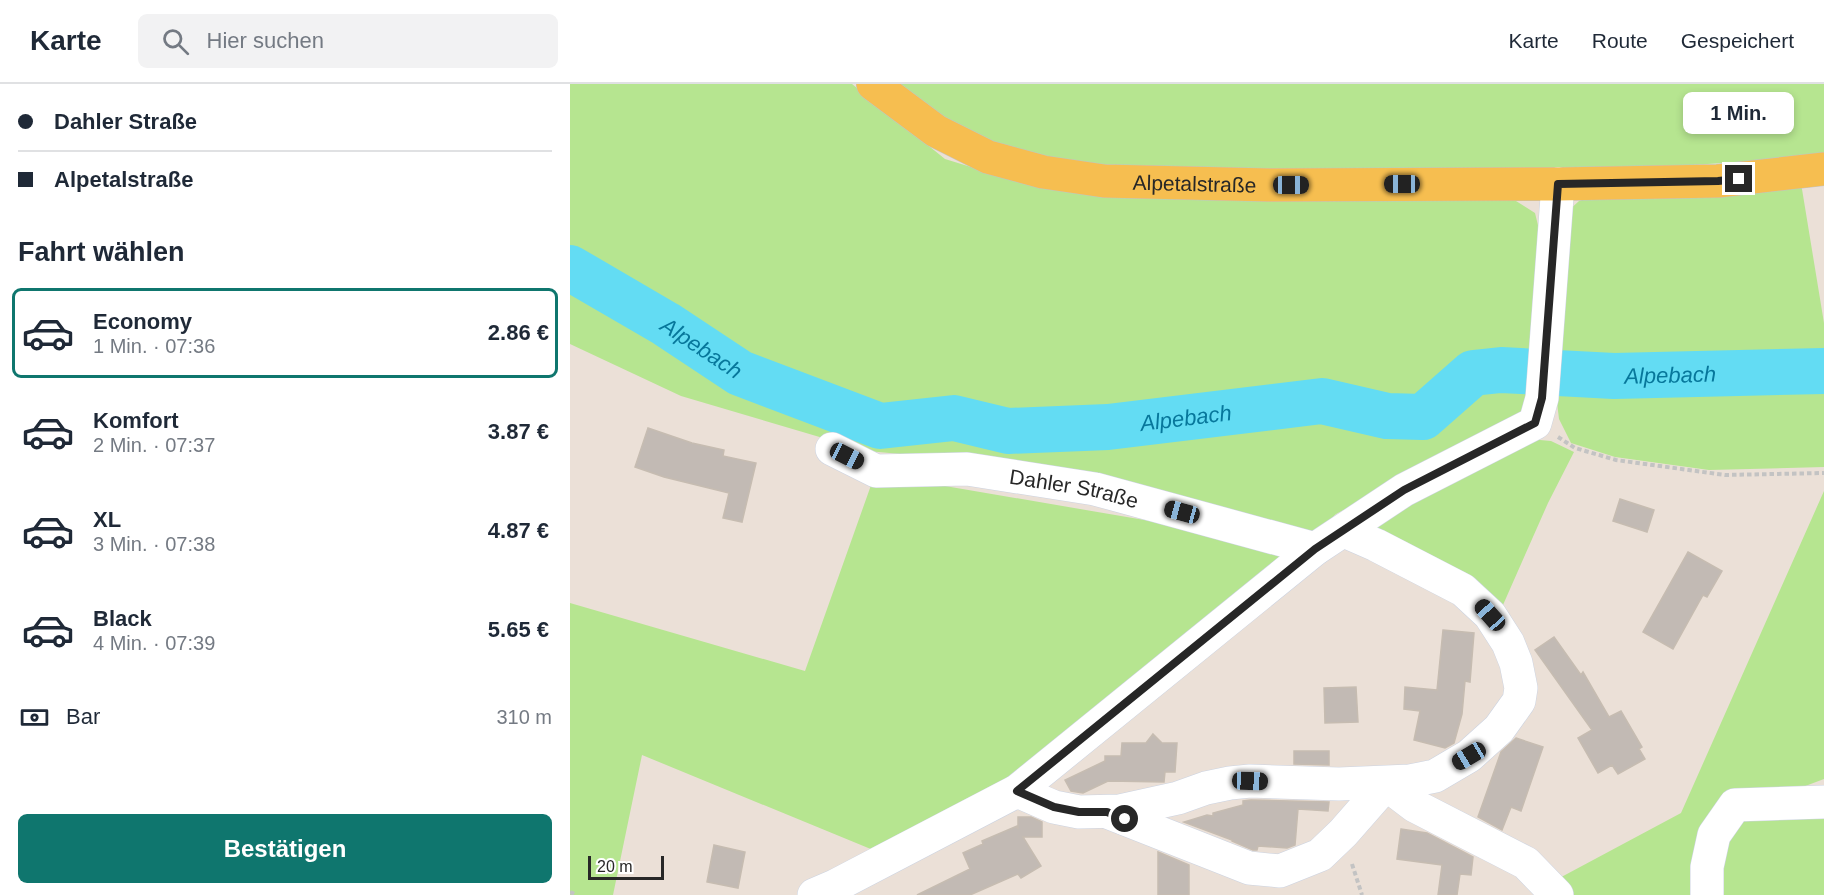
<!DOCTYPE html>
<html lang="de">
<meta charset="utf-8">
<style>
:root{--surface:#fff;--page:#f2f2f3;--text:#1f2937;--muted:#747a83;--line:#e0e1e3;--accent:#0f766e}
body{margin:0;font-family:Arial,sans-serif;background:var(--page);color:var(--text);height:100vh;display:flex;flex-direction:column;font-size:22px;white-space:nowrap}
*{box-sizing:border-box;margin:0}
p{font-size:20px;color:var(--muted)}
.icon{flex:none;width:33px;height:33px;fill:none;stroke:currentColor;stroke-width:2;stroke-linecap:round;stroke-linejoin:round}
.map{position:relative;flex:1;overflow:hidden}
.side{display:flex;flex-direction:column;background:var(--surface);width:570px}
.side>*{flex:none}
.hud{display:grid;align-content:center;height:132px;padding:0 18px;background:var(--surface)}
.scale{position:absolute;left:18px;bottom:15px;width:76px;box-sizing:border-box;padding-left:6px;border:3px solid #272727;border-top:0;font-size:16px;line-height:21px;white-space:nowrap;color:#272727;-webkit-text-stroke:4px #fff;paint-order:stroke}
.end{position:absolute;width:27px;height:27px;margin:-14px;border:8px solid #272727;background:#fff;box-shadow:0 0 0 3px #fff}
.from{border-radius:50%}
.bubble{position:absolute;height:42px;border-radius:9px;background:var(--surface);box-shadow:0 3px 9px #0003;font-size:20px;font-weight:700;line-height:42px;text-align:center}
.car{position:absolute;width:18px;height:36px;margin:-18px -9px;border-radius:8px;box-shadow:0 0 4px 2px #0007;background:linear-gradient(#222 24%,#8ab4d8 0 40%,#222 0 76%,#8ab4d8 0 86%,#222 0)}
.hud b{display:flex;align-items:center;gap:21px;height:57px;font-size:22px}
.hud b+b{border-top:2px solid var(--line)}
.hud i{width:15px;height:15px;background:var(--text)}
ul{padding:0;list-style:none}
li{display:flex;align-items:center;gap:18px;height:90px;margin:0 12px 9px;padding:0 6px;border:3px solid transparent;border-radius:9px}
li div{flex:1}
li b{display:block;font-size:22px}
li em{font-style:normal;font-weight:700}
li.selected{border-color:var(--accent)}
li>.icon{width:54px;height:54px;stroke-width:1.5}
h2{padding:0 18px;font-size:27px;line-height:72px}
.pay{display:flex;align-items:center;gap:15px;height:66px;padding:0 18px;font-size:22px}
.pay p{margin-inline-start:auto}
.cta{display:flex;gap:12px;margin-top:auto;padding:12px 18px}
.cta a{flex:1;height:69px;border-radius:9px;background:var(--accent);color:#fff;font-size:24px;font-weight:700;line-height:69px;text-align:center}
header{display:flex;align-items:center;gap:36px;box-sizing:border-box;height:84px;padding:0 30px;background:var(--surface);border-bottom:2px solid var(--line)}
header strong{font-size:28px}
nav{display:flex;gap:33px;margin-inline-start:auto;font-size:21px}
.search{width:420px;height:54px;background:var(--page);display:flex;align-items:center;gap:15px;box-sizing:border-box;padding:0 21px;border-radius:9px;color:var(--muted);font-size:22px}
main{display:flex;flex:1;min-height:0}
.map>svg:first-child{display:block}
.green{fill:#b6e590}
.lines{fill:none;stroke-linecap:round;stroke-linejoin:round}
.river{stroke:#63dcf3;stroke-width:46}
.building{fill:#c2bab4;stroke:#c6bcb1;stroke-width:1.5}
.minor-casing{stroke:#ccd3e1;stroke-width:34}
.major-casing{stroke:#c3c3c3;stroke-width:34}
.path{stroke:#c3c3c3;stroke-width:4;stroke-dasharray:4.5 3;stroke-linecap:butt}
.minor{stroke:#fff;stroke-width:33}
.major{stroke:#f6be50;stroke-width:33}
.route{stroke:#272727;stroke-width:8}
.labels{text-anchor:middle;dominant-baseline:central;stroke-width:4.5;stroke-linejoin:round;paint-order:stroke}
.street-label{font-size:21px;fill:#272727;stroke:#fff}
.water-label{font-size:22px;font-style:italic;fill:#07779b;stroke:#fff}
</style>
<header>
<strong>Karte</strong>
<div class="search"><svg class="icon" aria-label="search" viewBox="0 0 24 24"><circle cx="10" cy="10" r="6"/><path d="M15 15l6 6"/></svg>Hier suchen</div>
<nav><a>Karte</a><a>Route</a><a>Gespeichert</a></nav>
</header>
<main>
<section class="side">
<div class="hud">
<b><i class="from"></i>Dahler Straße</b>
<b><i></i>Alpetalstraße</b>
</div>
<h2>Fahrt wählen</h2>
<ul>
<li class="selected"><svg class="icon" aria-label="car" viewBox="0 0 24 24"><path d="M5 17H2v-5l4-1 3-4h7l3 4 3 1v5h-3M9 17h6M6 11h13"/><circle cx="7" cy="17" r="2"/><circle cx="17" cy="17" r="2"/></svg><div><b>Economy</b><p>1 Min. · 07:36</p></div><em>2.86 €</em></li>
<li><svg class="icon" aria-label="car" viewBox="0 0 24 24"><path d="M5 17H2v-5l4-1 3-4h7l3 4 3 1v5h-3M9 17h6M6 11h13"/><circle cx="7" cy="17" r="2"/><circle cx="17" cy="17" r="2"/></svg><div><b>Komfort</b><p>2 Min. · 07:37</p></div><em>3.87 €</em></li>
<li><svg class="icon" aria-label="car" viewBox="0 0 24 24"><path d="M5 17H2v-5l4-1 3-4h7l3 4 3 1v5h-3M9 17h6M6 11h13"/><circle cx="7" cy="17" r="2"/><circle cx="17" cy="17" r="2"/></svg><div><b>XL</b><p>3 Min. · 07:38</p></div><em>4.87 €</em></li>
<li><svg class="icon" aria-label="car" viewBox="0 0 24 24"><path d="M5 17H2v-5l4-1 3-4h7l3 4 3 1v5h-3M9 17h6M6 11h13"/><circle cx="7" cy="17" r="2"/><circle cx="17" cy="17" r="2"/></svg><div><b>Black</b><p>4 Min. · 07:39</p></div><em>5.65 €</em></li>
</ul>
<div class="pay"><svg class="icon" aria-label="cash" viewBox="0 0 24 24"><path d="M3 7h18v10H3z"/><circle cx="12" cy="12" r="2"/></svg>Bar<p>310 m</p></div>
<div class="cta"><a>Bestätigen</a></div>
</section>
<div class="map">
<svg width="1254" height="811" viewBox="0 0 1254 811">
<rect width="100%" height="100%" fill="#ebe0d7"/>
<path class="green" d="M 0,0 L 282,0 L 375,75 L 459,101 L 938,112 L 965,129 L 975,170 L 963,319 L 950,337 L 896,362 L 766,430 L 740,455 L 422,378 L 297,367 L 111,312 L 0,260 Z
M 320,0 L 1254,0 L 1254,72 L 1022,88 L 555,86 L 471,76 L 401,54 Z
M 1231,99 L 1254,239 L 1254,383 L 1139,386 L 1045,373 L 1001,359 L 989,335 L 986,310 L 997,128 L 1009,117 L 1028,109 Z
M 959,355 L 981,357 L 1004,368 L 978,419 L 929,530 L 800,447 L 806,437 Z
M 305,390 L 709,459 L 714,476 L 442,691 L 308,768 L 72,671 L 43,811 L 0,811 L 0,519 L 235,587 Z
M 1254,407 L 1254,695 L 1195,717 L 1163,719 L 1133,811 L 994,811 L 982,798 L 1111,729 Z
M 1254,701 L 1254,811 L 1140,811 L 1146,753 L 1195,723 Z"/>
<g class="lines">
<path class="river" id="s1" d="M 0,184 L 96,240 L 170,289 L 310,342 L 384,334 L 438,347 L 538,343 L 752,317 L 817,332 L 853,333 L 903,289 L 931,286 L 1044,292 L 1254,287"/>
</g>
<path class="building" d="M 78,344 L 122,359 L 154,366 L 153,372 L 186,379 L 172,438 L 153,434 L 159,409 L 94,393 L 65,383 Z
M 1050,415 L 1084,426 L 1077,448 L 1043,437 Z
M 1118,468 L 1152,487 L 1137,513 L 1133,511 L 1103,565 L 1073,548 Z
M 873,546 L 904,549 L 900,598 L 895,597 L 892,630 L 884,659 L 875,664 L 844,656 L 850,627 L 834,625 L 835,603 L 867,606 Z
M 984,553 L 1011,591 L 1013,588 L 1039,633 L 1051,627 L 1072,663 L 1069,665 L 1075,675 L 1048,690 L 1042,681 L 1028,689 L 1008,654 L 1022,646 L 965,566 Z
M 786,603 L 788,638 L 755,639 L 754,604 Z
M 583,650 L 592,659 L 607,659 L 605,688 L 595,688 L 594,698 L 538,697 L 513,709 L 501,707 L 495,696 L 535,677 L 535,672 L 551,672 L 552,659 L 576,659 Z
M 946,654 L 973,663 L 951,727 L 941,723 L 932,746 L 908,733 L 931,668 Z
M 724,667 L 759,667 L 759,681 L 724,680 Z
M 681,716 L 759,718 L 758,727 L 728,725 L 725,761 L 717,764 L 688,762 L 687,766 L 683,766 L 662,757 L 662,756 L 614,738 L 637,731 L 643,732 L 643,729 L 673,721 L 673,717 Z
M 448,733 L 461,733 L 472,738 L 472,753 L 453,753 L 471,782 L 451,794 L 448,790 L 400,811 L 347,811 L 400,785 L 393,769 L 413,760 L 412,757 L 447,742 L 448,745 Z
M 831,745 L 857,749 L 903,773 L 901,791 L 890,790 L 887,811 L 868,811 L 872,781 L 827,775 Z
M 144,761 L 175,768 L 168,804 L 137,798 Z
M 588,768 L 619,781 L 619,811 L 588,811 Z"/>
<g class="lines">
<defs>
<g id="minor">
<path id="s2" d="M 262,365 L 306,387 L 397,385 L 525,405 L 745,465"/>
<path d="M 816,700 L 845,722 L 956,779 L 987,811"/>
<path d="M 447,707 L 484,723 L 509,728 L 549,727 L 608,714 L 636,704 L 660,699 L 680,697 L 769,700 L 840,697 L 865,692 L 899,672 L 929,645 L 949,617 L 951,604 L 946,579 L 938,559 L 920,531 L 893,506 L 806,461 L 774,447"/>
<path d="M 537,728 L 679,784 L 710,787 L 750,771 L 773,749 L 816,700"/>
<path d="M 244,811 L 265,802 L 447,707 L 745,465 L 834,406 L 965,339 L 972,314 L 988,100"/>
<path d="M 1137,811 L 1137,783 L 1144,751 L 1165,721 L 1254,718"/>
</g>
<g id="major">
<path id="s3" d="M 303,0 L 366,47 L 418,73 L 473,88 L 534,97 L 699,101 L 988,100 L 1148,97 L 1254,85"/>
</g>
</defs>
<use href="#minor" class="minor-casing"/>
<use href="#major" class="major-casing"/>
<path class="path" d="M 988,353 L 1005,364 L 1046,376 L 1155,391 L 1254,389
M 782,780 L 792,811
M 0,808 L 7,811"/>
<use href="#minor" class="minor"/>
<use href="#major" class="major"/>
</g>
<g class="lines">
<path class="route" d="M 555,735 L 537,728 L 509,728 L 484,723 L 447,707 L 745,465 L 834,406 L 965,339 L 972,314 L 988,100 L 1148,97 L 1169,95"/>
</g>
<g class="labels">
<g class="street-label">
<text stroke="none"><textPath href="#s3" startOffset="346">Alpetalstraße</textPath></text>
<text stroke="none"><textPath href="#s2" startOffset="249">Dahler Straße</textPath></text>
</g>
<g class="water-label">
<text stroke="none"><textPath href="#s1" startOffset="154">Alpebach</textPath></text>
<text stroke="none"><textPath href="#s1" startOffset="1162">Alpebach</textPath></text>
<text stroke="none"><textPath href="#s1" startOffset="658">Alpebach</textPath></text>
</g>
</g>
</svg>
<div class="scale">20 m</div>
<i class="end from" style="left:555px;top:735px"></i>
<i class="end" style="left:1169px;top:95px"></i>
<div class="bubble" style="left:1113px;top:8px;width:111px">1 Min.</div>
<i class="car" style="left:832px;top:100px;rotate:270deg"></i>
<i class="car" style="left:721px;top:101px;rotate:90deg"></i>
<i class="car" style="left:277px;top:372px;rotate:117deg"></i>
<i class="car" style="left:612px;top:428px;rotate:285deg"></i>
<i class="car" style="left:920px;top:531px;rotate:318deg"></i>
<i class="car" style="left:899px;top:672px;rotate:239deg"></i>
<i class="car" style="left:680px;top:697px;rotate:92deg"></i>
</div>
</main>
